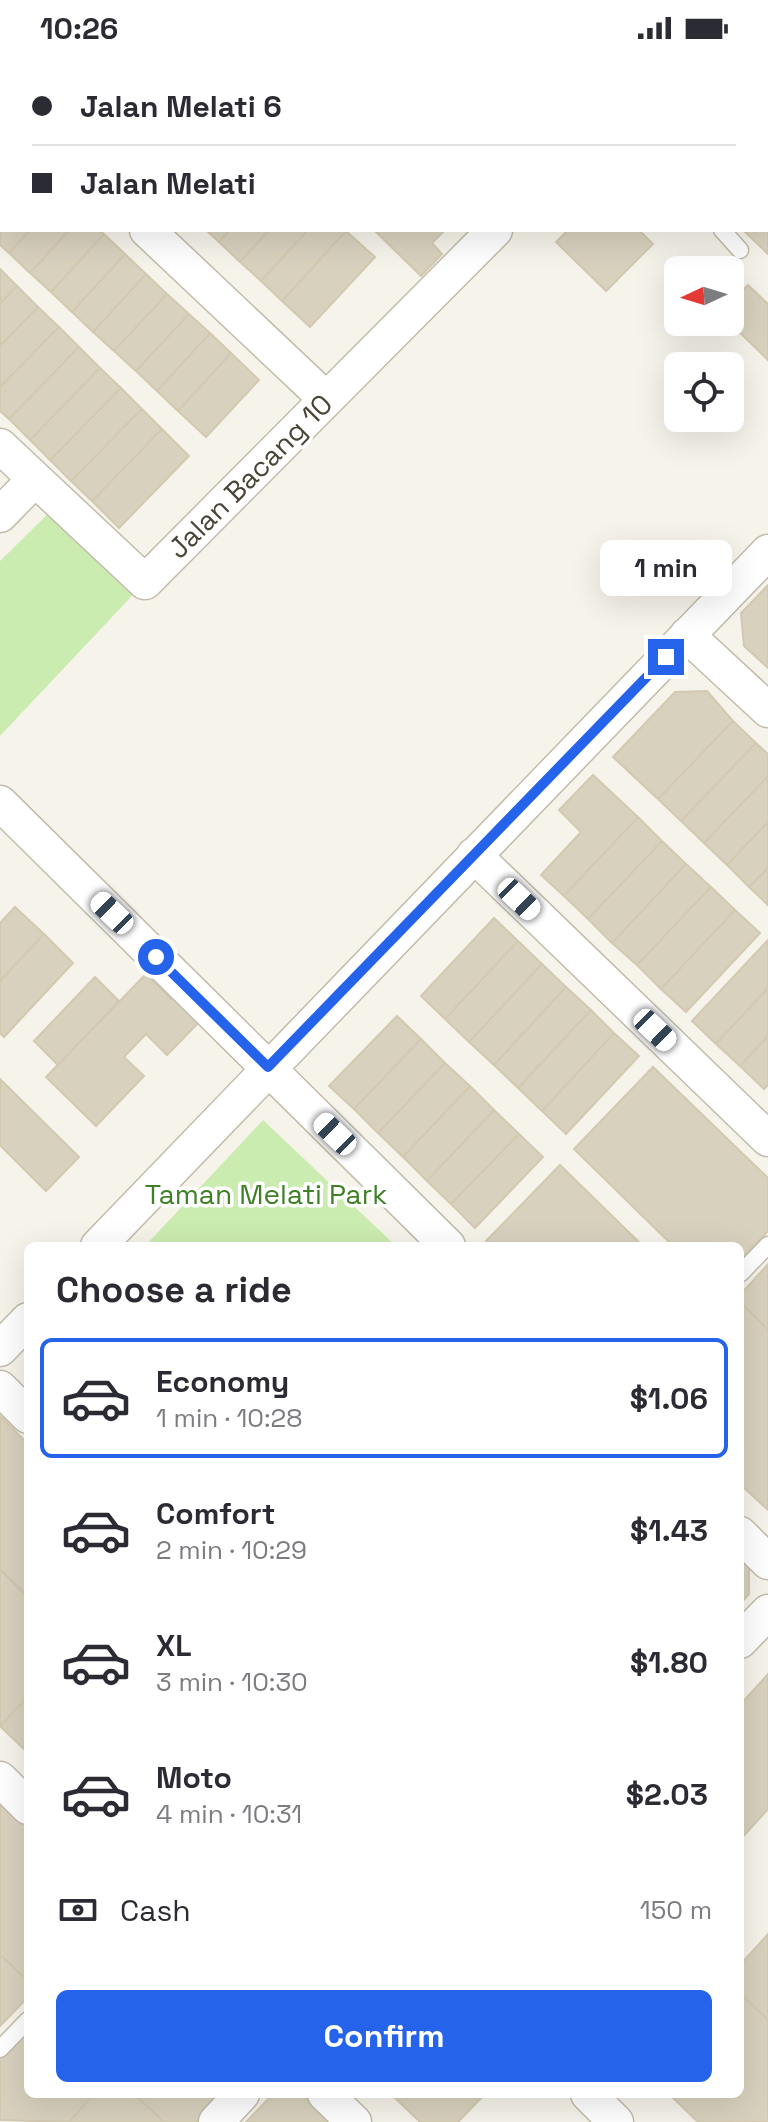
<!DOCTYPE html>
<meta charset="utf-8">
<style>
:root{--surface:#fff;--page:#f2f2f3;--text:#2b2b33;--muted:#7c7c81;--line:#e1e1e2;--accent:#2563eb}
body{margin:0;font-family:"Space Grotesk",sans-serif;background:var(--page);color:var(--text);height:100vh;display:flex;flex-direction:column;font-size:30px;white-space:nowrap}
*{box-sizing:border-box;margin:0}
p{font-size:26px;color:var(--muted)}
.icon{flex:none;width:44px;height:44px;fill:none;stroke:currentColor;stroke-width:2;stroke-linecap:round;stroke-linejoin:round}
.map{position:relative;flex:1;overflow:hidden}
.drawer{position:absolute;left:24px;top:1186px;width:720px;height:856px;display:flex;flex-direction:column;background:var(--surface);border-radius:12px;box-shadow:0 8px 32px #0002}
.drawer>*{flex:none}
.banner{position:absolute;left:0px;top:0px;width:768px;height:176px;box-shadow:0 8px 32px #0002;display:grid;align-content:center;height:176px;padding:0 32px;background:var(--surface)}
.needle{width:52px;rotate:266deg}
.fabs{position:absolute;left:664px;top:200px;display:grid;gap:16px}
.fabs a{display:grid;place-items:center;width:80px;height:80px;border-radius:12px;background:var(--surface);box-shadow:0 8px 32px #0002;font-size:40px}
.end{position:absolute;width:36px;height:36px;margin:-18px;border:10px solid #2563eb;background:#fff;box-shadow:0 0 0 4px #fff}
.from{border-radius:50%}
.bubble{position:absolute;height:56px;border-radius:12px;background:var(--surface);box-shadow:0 8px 32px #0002;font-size:26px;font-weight:700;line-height:56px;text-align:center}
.car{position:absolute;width:24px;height:48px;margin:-24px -12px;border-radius:10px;box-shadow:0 0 6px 2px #0007;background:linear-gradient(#fff 24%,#345 0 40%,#fff 0 76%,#345 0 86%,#fff 0)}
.banner b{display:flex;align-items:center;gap:28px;height:76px;font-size:30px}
.banner b+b{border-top:2px solid var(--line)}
.banner i{width:20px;height:20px;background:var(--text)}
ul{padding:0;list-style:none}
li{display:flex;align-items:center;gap:24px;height:120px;margin:0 16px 12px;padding:0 16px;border:4px solid transparent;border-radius:12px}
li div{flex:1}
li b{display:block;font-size:30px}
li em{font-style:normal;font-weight:700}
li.on{border-color:var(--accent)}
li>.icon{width:72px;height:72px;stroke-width:1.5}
h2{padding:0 32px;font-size:36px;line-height:96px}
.pay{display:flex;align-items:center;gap:20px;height:88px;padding:0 32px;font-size:30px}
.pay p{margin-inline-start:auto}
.button{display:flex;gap:16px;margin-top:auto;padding:16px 32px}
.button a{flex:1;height:92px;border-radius:12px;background:var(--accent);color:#fff;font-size:32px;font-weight:700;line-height:92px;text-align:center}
.status{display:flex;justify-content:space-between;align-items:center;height:56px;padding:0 40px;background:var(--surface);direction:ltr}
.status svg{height:22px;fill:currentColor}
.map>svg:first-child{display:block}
.green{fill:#cbecb0}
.building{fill:#d8d1be;stroke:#d3c9b1;stroke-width:2}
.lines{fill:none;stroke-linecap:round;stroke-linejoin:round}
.lane-casing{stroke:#c2bcab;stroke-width:19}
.street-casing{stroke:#c2bcab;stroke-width:37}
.lane{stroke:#fff;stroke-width:16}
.street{stroke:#fff;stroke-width:34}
.route{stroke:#2563eb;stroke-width:10}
.labels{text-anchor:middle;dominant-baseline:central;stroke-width:7;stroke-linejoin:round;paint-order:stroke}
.street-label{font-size:28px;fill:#4a4537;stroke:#fff}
.park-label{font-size:28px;fill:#3f8026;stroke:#fff}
</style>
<div class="status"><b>10:26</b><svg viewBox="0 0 49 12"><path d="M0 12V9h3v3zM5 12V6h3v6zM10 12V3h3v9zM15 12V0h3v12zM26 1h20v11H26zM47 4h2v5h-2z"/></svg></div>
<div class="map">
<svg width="768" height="2066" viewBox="0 0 768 2066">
<rect width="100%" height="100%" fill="#f6f3ea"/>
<path class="green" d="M 60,446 L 145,526 L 0,680 L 0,505 Z
M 263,1064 L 396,1190 L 145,1190 Z"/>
<path class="building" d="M 521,0 L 597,0 L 600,2 L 519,2 Z
M 766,109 L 768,111 L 768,198 L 743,174 L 766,174 Z
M 2,161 L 2,174 L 30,174 L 9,197 L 0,189 Z
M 30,174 L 69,174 L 30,217 L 9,197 Z
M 69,174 L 99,174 L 104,178 L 51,236 L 30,217 Z
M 206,174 L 230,174 L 219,186 Z
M 230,174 L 269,174 L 240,206 L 219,186 Z
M 269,174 L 308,174 L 261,225 L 240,206 Z
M 308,174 L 346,175 L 282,245 L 261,225 Z
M 374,174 L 445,174 L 432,187 L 442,198 L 421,220 Z
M 568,174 L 639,174 L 653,188 L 606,235 L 556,186 Z
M 346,175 L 375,201 L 310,271 L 282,245 Z
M 104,178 L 125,198 L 72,256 L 51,236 Z
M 125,198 L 146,218 L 93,276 L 72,256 Z
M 0,213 L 17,230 L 0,248 Z
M 146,218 L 167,238 L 114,295 L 93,276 Z
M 748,229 L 768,248 L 768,304 L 729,266 L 730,247 Z
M 17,230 L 38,251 L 0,290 L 0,248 Z
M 167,238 L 189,258 L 136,315 L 114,295 Z
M 38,251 L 59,271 L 0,331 L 0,290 Z
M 189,258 L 210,277 L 157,335 L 136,315 Z
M 59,271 L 79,291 L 9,363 L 0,355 L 0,331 Z
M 210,277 L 231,297 L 178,355 L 157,335 Z
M 79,291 L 100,312 L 30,384 L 9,363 Z
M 231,297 L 259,324 L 206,381 L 178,355 Z
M 100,312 L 121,332 L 50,404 L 30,384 Z
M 121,332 L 142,353 L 71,425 L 50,404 Z
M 142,353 L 162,373 L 92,445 L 71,425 Z
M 162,373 L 189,400 L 119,472 L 92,445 Z
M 768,529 L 768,612 L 744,590 L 741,557 Z
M 707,635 L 733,665 L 658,743 L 613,701 L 675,636 Z
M 733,665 L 756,687 L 681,765 L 658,743 Z
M 756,687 L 768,698 L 768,720 L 704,787 L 681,765 Z
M 593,719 L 638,761 L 564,840 L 541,819 L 581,776 L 559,754 Z
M 768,720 L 768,766 L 727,809 L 704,787 Z
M 638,761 L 662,785 L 588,863 L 564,840 Z
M 768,766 L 768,812 L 749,831 L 727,809 Z
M 662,785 L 686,808 L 612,887 L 588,863 Z
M 686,808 L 711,831 L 637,909 L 612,887 Z
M 768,812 L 768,849 L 749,831 Z
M 711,831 L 735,854 L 661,933 L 637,909 Z
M 15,851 L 44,878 L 0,925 L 0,867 Z
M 735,854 L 760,877 L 686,956 L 661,933 Z
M 494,862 L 518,885 L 445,963 L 421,940 Z
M 44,878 L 73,907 L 4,981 L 0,977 L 0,925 Z
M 768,884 L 768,932 L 716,988 L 692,965 Z
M 518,885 L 542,908 L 469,986 L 445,963 Z
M 542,908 L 566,931 L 494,1009 L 469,986 Z
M 146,918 L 171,943 L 176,937 L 202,963 L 167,999 L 146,978 L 124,1001 L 144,1020 L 96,1070 L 46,1021 Z
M 95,921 L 119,945 L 58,1009 L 34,985 Z
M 566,931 L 591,954 L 518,1032 L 494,1009 Z
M 768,932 L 768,980 L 740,1010 L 716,988 Z
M 591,954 L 614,977 L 542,1055 L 518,1032 Z
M 397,960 L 421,983 L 354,1053 L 329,1030 Z
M 614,977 L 639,1000 L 566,1078 L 542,1055 Z
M 768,980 L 768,1029 L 764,1033 L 740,1010 Z
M 421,983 L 445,1007 L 378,1077 L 354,1053 Z
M 445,1007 L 470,1030 L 403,1101 L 378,1077 Z
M 653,1011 L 768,1122 L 768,1175 L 740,1204 L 740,1190 L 673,1190 L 574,1093 Z
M 0,1023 L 79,1101 L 46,1135 L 0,1089 Z
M 470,1030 L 494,1054 L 427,1125 L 403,1101 Z
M 494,1054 L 519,1078 L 451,1148 L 427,1125 Z
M 519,1078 L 543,1101 L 475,1172 L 451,1148 Z
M 560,1109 L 643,1190 L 492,1190 L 486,1185 Z
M 768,1208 L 768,1274 L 740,1246 L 740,1239 Z
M 740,1246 L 768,1274 L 768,1454 L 740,1428 Z
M 0,1360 L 28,1388 L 28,1540 L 0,1513 Z
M 740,1494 L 749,1503 L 749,1538 L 740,1548 Z
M 0,1514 L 28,1542 L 28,1641 L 0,1670 Z
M 768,1618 L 768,1753 L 740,1784 L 740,1649 Z
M 28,1641 L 28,1697 L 0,1670 Z
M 0,1741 L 28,1767 L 28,1925 L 0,1899 Z
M 768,1878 L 768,1964 L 740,1937 L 740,1909 Z
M 0,1899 L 28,1925 L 28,1941 L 0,1970 Z
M 740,1937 L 768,1964 L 768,2066 L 698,2066 L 669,2038 L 740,2038 Z
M 28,1972 L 28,2038 L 94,2038 L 69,2066 L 0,2064 L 0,2002 Z
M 94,2038 L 134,2038 L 164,2066 L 69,2066 Z
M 134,2038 L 225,2038 L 199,2066 L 164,2066 Z
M 273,2038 L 302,2038 L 329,2066 L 246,2066 Z
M 391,2038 L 485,2038 L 458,2066 L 420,2066 Z"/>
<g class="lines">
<defs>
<path id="lane" d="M 629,0 L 631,2
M 747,2 L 749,0
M 722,174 L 740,194
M 740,1218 L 768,1189
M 0,1993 L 28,1964"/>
<path id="street" d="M 390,0 L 392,2
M 666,2 L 668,0
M 0,36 L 2,37
M 147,174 L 326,343
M 0,390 L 145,526 L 495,174
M 0,459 L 35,423
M 687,579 L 768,654
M 0,747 L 448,1190
M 474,799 L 768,1083
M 98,1190 L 768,496
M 0,1293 L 28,1264
M 0,1332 L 28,1360
M 740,1478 L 768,1506
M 740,1585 L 768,1556
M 0,1723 L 28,1751
M 325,2038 L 354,2066
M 588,2038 L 616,2066
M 216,2066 L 242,2038"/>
</defs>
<use href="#lane" class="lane-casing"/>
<use href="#street" class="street-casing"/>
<use href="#lane" class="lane"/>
<use href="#street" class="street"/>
</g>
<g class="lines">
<path class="route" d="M 156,901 L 268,1011 L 666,601"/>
</g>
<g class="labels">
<g class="street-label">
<text transform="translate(250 420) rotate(-45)">Jalan Bacang 10</text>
</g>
<g class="park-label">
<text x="266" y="1138">Taman Melati Park</text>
</g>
</g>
</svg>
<div class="fabs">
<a><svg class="needle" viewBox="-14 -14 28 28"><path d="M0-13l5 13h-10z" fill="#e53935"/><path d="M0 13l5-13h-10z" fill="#7c7c81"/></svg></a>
<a><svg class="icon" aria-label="locate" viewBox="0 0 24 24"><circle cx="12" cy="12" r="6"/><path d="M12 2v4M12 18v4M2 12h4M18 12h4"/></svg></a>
</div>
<i class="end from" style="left:156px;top:901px"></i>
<i class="end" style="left:666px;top:601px"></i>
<div class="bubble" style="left:600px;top:484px;width:132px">1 min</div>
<i class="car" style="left:519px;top:843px;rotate:134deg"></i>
<i class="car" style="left:112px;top:857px;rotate:314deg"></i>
<i class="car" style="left:655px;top:974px;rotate:134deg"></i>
<i class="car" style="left:335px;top:1078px;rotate:314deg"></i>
<div class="banner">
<b><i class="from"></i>Jalan Melati 6</b>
<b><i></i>Jalan Melati</b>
</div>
<section class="drawer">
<h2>Choose a ride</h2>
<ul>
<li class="on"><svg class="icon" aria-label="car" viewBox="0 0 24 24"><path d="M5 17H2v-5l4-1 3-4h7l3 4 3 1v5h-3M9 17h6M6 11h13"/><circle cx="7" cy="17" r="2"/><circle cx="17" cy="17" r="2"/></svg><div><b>Economy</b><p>1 min · 10:28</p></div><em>$1.06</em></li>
<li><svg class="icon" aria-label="car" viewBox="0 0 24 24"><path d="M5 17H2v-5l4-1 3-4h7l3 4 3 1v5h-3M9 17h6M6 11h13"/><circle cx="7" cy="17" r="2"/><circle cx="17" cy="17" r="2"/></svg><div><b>Comfort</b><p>2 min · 10:29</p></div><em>$1.43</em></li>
<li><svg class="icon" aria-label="car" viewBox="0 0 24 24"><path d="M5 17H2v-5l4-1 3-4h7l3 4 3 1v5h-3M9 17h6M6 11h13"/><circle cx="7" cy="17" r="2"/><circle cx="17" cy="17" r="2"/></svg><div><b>XL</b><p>3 min · 10:30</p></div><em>$1.80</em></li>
<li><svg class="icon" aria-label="car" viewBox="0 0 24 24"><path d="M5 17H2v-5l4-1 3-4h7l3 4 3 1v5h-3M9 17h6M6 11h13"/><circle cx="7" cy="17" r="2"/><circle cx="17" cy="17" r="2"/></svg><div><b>Moto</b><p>4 min · 10:31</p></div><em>$2.03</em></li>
</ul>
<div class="pay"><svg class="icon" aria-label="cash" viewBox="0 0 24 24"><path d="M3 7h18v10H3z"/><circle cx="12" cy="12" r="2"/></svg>Cash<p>150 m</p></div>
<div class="button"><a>Confirm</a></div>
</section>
</div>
